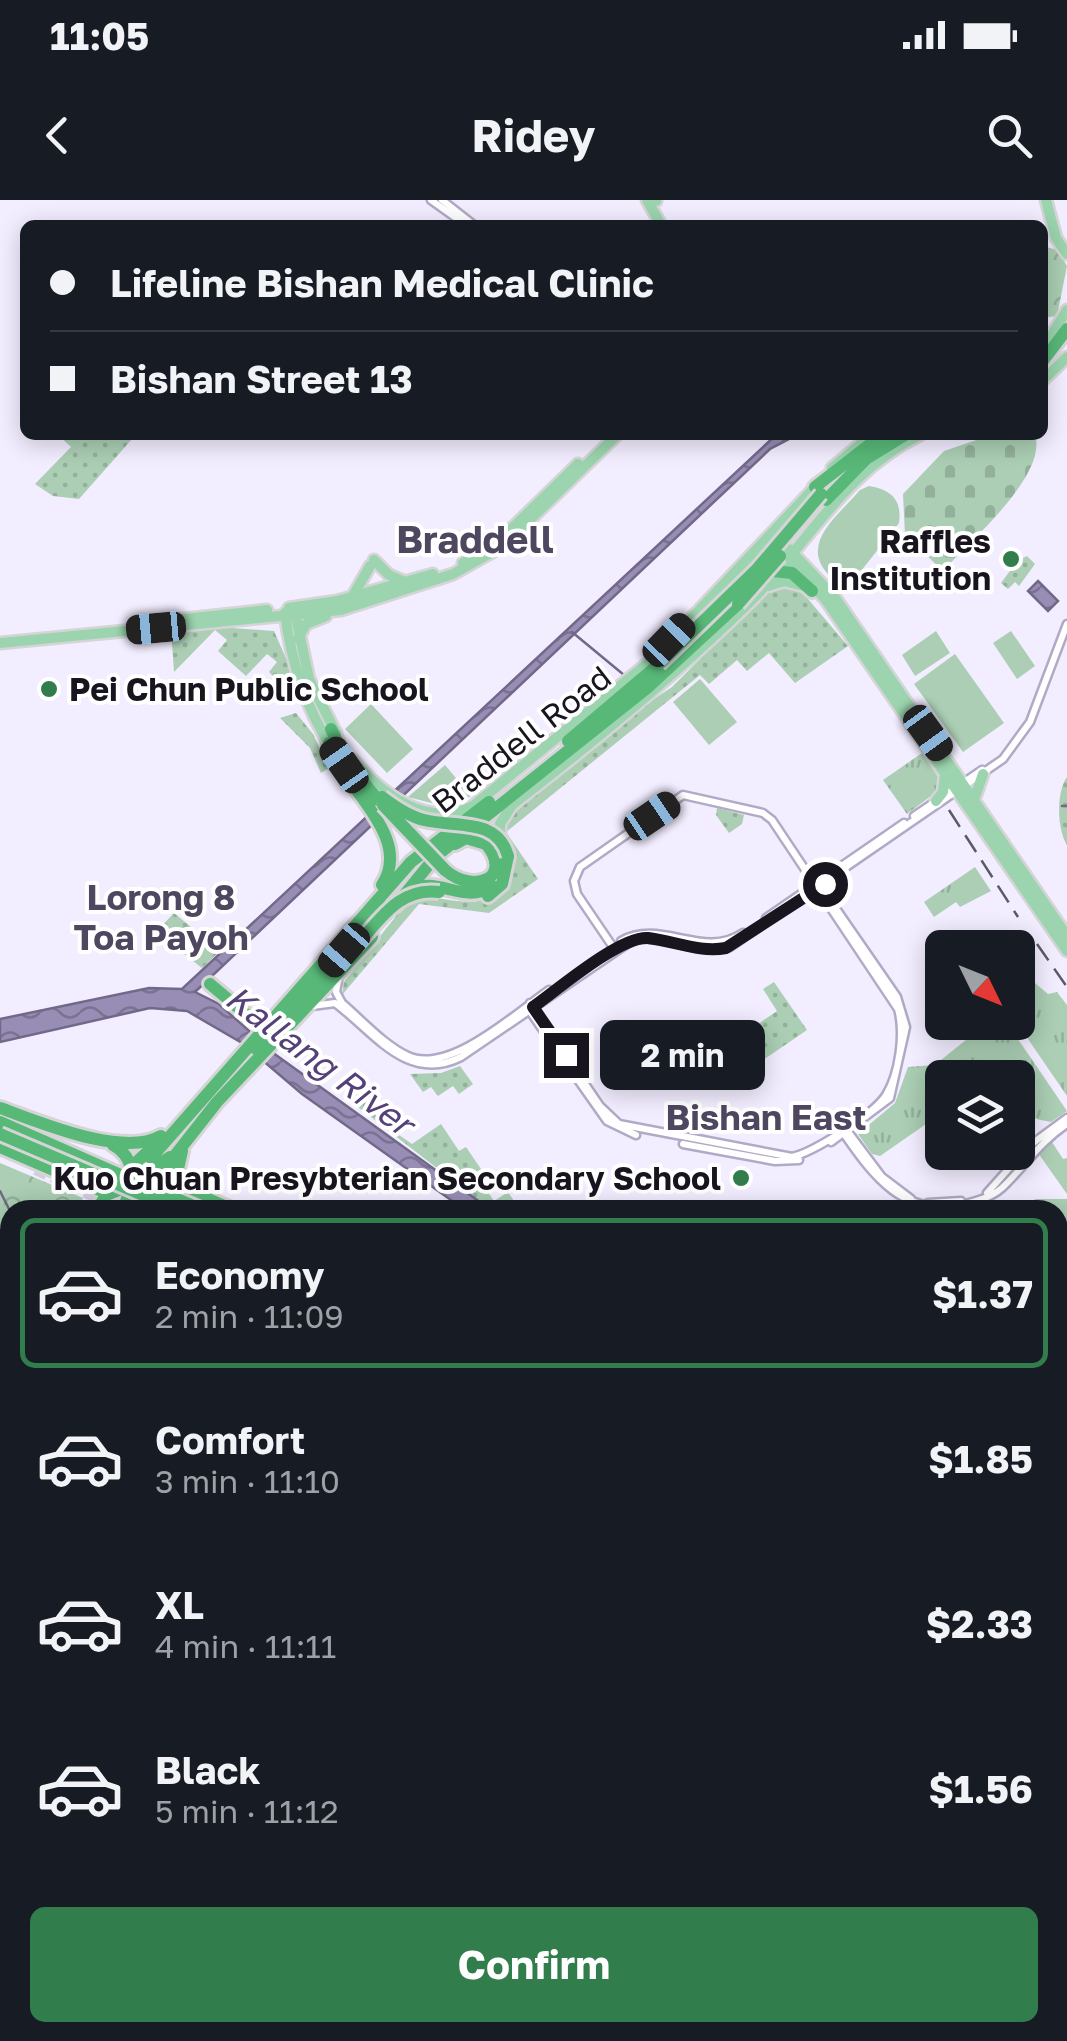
<!DOCTYPE html>
<meta charset="utf-8">
<style>
:root{--surface:#171b24;--page:#20242c;--text:#f1f3f6;--muted:#9ea1a6;--line:#363941;--accent:#317d4c}
body{margin:0;font-family:"Golos Text",sans-serif;background:var(--page);color:var(--text);height:100vh;display:flex;flex-direction:column;font-size:38px;white-space:nowrap}
*{box-sizing:border-box;margin:0}
p{font-size:32px;color:var(--muted)}
.icon{flex:none;width:55px;height:55px;fill:none;stroke:currentColor;stroke-width:2;stroke-linecap:round;stroke-linejoin:round}
.map{position:relative;flex:1;overflow:hidden}
.panel{position:absolute;left:0px;top:1000px;width:1068px;height:842px;display:flex;flex-direction:column;background:var(--surface);border-radius:30px 30px 0 0;box-shadow:0 5px 25px #0003}
.panel>*{flex:none}
.banner{position:absolute;left:20px;top:20px;width:1028px;height:220px;border-radius:15px;box-shadow:0 5px 25px #0003;display:grid;align-content:center;height:220px;padding:0 30px;background:var(--surface)}
.needle{width:65px;rotate:133deg}
.fabs{position:absolute;left:925px;top:730px;display:grid;gap:20px}
.fabs a{display:grid;place-items:center;width:110px;height:110px;border-radius:15px;background:var(--surface);box-shadow:0 5px 25px #0003;font-size:50px}
.end{position:absolute;width:45px;height:45px;margin:-22px;border:12px solid #18151f;background:#fff;box-shadow:0 0 0 5px #fff}
.from{border-radius:50%}
.bubble{position:absolute;height:70px;border-radius:15px;background:var(--surface);box-shadow:0 5px 25px #0003;font-size:32px;font-weight:700;line-height:70px;text-align:center}
.car{position:absolute;width:30px;height:60px;margin:-30px -15px;border-radius:12px;box-shadow:0 0 8px 2px #0007;background:linear-gradient(#222 24%,#8ab4d8 0 40%,#222 0 76%,#8ab4d8 0 86%,#222 0)}
.banner b{display:flex;align-items:center;gap:35px;height:95px;font-size:38px}
.banner b+b{border-top:2px solid var(--line)}
.banner i{width:25px;height:25px;background:var(--text)}
ul{padding:18px 0 0;list-style:none}
li{display:flex;align-items:center;gap:30px;height:150px;margin:0 20px 15px;padding:0 10px;border:5px solid transparent;border-radius:15px}
li div{flex:1}
li b{display:block;font-size:38px}
li em{font-style:normal;font-weight:700}
li.current{border-color:var(--accent)}
li>.icon{width:90px;height:90px;stroke-width:1.5}
.action{display:flex;gap:20px;margin-top:auto;padding:20px 30px}
.action a{flex:1;height:115px;border-radius:15px;background:var(--accent);color:#fff;font-size:40px;font-weight:700;line-height:115px;text-align:center}
.status{display:flex;justify-content:space-between;align-items:center;height:70px;padding:0 50px;background:var(--surface);direction:ltr}
.status svg{height:28px;fill:currentColor}
header{display:flex;justify-content:space-between;align-items:center;height:130px;padding:0 30px;background:var(--surface);font-size:45px;font-weight:700}
.map>svg:first-child{display:block}
.grass{fill:url(#grass-tufts)}
.forest{fill:url(#forest-crowns)}
.cemetery{fill:url(#cemetery-stones)}
.park{fill:url(#park-dots)}
.pitch{fill:#abceb4}
.water{fill:url(#water-waves);stroke:#726988;stroke-width:2.5}
.lines{fill:none;stroke-linecap:round;stroke-linejoin:round}
.stream{stroke:#726988;stroke-width:2.5}
.highway-tunnel{stroke:#d1cddd;stroke-width:12;stroke-dasharray:12 6;stroke-linecap:butt}
.minor-casing{stroke:#b1aac6;stroke-width:11}
.major-casing{stroke:#d5d5d7;stroke-width:15}
.highway-casing{stroke:#d5d5d7;stroke-width:18}
.minor{stroke:#fff;stroke-width:6}
.major{stroke:#9bd4ae;stroke-width:10}
.highway{stroke:#58b878;stroke-width:12}
.rail{stroke:#5c5965;stroke-width:2.5;stroke-dasharray:20 10;stroke-linecap:butt}
.highway-bridge-casing{stroke:#d5d5d7;stroke-width:18;stroke-linecap:butt}
.highway-bridge{stroke:#58b878;stroke-width:12}
.route{stroke:#18151f;stroke-width:12}
.poi-dot{fill:#317d4c;stroke:#fff;stroke-width:4}
.labels{text-anchor:middle;dominant-baseline:central;stroke-width:8;stroke-linejoin:round;paint-order:stroke}
.poi-label{font-size:32px;font-weight:bold;fill:#18151f;stroke:#fff;text-anchor:end}
.street-label{font-size:32px;fill:#18151f;stroke:#fff}
.neighbourhood-label{font-size:35px;font-weight:bold;fill:#4e475f;stroke:#fff}
.water-label{font-size:35px;font-style:italic;fill:#544178;stroke:#fff}
.quarter-label{font-size:38px;font-weight:bold;fill:#4e475f;stroke:#fff}
</style>
<div class="status"><b>11:05</b><svg viewBox="0 0 49 12"><path d="M0 12V9h3v3zM5 12V6h3v6zM10 12V3h3v9zM15 12V0h3v12zM26 1h20v11H26zM47 4h2v5h-2z"/></svg></div>
<header><svg class="icon" aria-label="back" viewBox="0 0 24 24"><path d="M15 5l-7 7 7 7"/></svg>Ridey<svg class="icon" aria-label="search" viewBox="0 0 24 24"><circle cx="10" cy="10" r="6"/><path d="M15 15l6 6"/></svg></header>
<div class="map">
<svg width="1067" height="1841" viewBox="0 0 1067 1841">
<defs>
<pattern id="grass-tufts" width="24" height="20" patternUnits="userSpaceOnUse" patternTransform="scale(2.5)"><rect width="24" height="20" fill="#abceb4"/><path d="M3 7l-1-3M5 7V3M7 7l1-3M15 17l-1-3M17 17v-4M19 17l1-3" fill="none" stroke="#92b09a"/></pattern>
<pattern id="forest-crowns" width="20" height="18" patternUnits="userSpaceOnUse" patternTransform="scale(2.5)"><rect width="20" height="18" fill="#abceb4"/><path d="M2 6a3 3 0 1 1 6 0M12 15a3 3 0 1 1 6 0" fill="none" stroke="#92b09a"/></pattern>
<pattern id="cemetery-stones" width="16" height="16" patternUnits="userSpaceOnUse" patternTransform="scale(2.5)"><rect width="16" height="16" fill="#abceb4"/><path d="M2 7V4a2 2 0 0 1 4 0v3zM10 15v-3a2 2 0 0 1 4 0v3z" fill="#92b09a"/></pattern>
<pattern id="park-dots" width="8" height="8" patternUnits="userSpaceOnUse" patternTransform="scale(2.5)"><rect width="8" height="8" fill="#abceb4"/><path d="M2 2h.1M6 6h.1" fill="none" stroke="#92b09a" stroke-width="1.8" stroke-linecap="round"/></pattern>
<pattern id="water-waves" width="16" height="10" patternUnits="userSpaceOnUse" patternTransform="scale(2.5)"><rect width="16" height="10" fill="#988db5"/><path d="M0 5q4-4 8 0t8 0" fill="none" stroke="#7b7293"/></pattern>
</defs>
<rect width="100%" height="100%" fill="#f2edff"/>
<path class="grass" d="M 922,553 L 938,577 L 939,590 L 907,614 L 883,580 Z
M 975,667 L 991,691 L 960,707 L 956,702 L 934,717 L 924,702 Z
M 1035,783 L 1048,794 L 1057,792 L 1067,805 L 1067,896 L 1017,823 L 1018,795 Z
M 987,823 L 1007,823 L 1067,911 L 1051,922 L 1036,919 L 1018,899 L 1018,878 L 946,877 L 936,864 Z
M 934,865 L 942,878 L 942,913 L 880,956 L 872,954 L 858,934 L 895,903 L 908,867 Z
M 11,1832 L 70,1833 L 74,1841 L 10,1841 Z"/>
<path class="forest" d="M 1042,46 L 1058,50 L 1067,66 L 1057,116 L 1043,118 Z
M 0,963 L 83,998 L 78,1010 L 10,1010 L 10,1026 L 0,1027 Z"/>
<path class="cemetery" d="M 991,235 L 1035,235 C 1048,275 970,341 943,371 L 905,335 L 903,294 L 944,251 Z"/>
<path class="park" d="M 58,235 L 108,235 L 113,240 L 118,235 L 133,238 L 79,299 L 53,296 L 35,284 L 71,247 Z
M 1027,356 L 1035,364 L 1019,386 L 1015,382 L 1008,389 L 1001,383 L 1018,360 Z
M 783,386 L 802,392 L 848,446 L 795,483 L 769,453 L 747,471 L 737,460 L 709,484 L 700,475 L 506,632 L 538,679 L 489,713 L 419,704 L 342,795 L 344,782 L 411,697 C 440,693 468,711 495,695 L 507,619 L 639,509 L 672,487 L 767,392 Z
M 206,426 L 274,431 L 299,488 L 287,491 L 269,472 L 277,462 L 267,454 L 246,476 L 218,451 L 227,440 L 215,430 L 174,472 L 171,429 Z
M 296,513 L 313,534 L 329,568 L 321,573 L 310,548 L 280,518 Z
M 1067,577 L 1067,645 C 1057,630 1056,592 1067,577 Z
M 717,608 L 744,615 L 742,624 L 729,633 L 716,615 Z
M 174,713 L 220,751 L 202,768 L 156,732 Z
M 774,782 L 807,830 L 753,867 L 735,840 L 777,811 L 763,789 Z
M 460,866 L 473,884 L 459,894 L 453,886 L 438,896 L 431,887 L 423,892 L 410,874 L 441,873 Z
M 367,888 L 399,935 L 412,944 L 441,924 L 459,951 L 466,947 L 485,975 L 480,980 L 494,1001 L 508,992 L 520,1010 L 491,1010 L 349,900 Z"/>
<path class="pitch" d="M 869,286 C 892,290 902,300 899,323 L 853,381 L 831,377 C 797,345 837,317 860,290 Z
M 936,431 L 950,453 L 915,476 L 902,455 Z
M 1011,431 L 1035,466 L 1017,479 L 993,443 Z
M 955,454 L 1004,523 L 963,552 L 914,484 Z
M 700,479 L 737,522 L 709,545 L 673,502 Z
M 371,504 L 413,549 L 387,573 L 345,529 Z
M 445,565 L 471,596 L 451,608 L 408,597 Z
M 1052,942 L 1063,959 L 1067,958 L 1067,994 L 1038,953 Z
M 1036,999 L 1067,999 L 1067,1112 L 1058,1110 L 1058,1010 L 1012,1010 Z"/>
<path class="water" d="M 776,235 L 797,235 L 770,249 L 195,792 L 219,804 L 276,855 L 491,1010 L 465,1010 L 302,894 L 242,843 L 187,811 L 150,808 L 0,842 L 0,819 L 149,788 L 182,789 Z
M 1038,381 L 1058,401 L 1048,411 L 1028,391 Z"/>
<g class="lines">
<path class="stream" d="M 572,432 L 624,475
M 1062,606 L 1067,606
M 0,991 L 10,1011
M 0,1133 L 10,1110
M 0,1157 L 10,1163
M 0,1274 L 10,1250
M 1058,1276 L 1067,1276
M 453,1832 L 455,1841"/>
<path class="highway-tunnel" d="M 36,969 L 100,999 L 150,1010"/>
<defs>
<path id="minor" d="M 431,0 L 466,25
M 442,0 L 474,25
M 914,616 L 982,570
M 821,687 L 897,797 L 906,827 L 890,898 L 831,942
M 766,718 L 904,623
M 621,741 C 661,718 703,760 743,733
M 339,776 L 336,792 L 342,803 C 362,820 384,845 408,856 C 449,875 516,813 549,790
M 530,803 L 600,906 L 619,924 L 792,957 C 814,952 874,914 886,895 C 899,874 905,834 898,809 L 772,620 L 763,613 L 683,595 L 580,667 L 574,681 L 577,694 L 615,750
M 312,806 L 335,803 C 374,832 407,884 461,857 L 633,740 C 665,733 698,757 730,747 L 1003,559 L 1030,522 L 1067,424
M 527,807 L 551,842
M 564,860 L 607,921 L 636,935
M 846,929 L 882,977 L 911,999
M 842,931 C 874,977 903,1018 965,1004 C 981,1000 995,996 1006,984 C 1027,963 1041,941 1067,924
M 683,944 L 775,961 L 799,960
M 1026,947 L 1030,938 L 1027,921
M 987,993 L 1029,946 L 1067,918
M 928,1003 L 961,1001
M 107,1832 L 110,1841
M 114,1832 L 116,1841"/>
<path id="major" d="M 647,0 L 661,25
M 1046,0 L 1056,38 L 1067,54
M 656,1 L 656,0
M 1042,151 L 1067,110
M 1042,181 L 1067,157
M 832,268 L 871,235
M 789,349 L 836,399 L 1067,736
M 784,355 L 825,399 L 1067,751
M 374,360 L 389,375 L 403,381
M 463,363 L 500,340 L 578,264
M 768,386 L 784,381 L 804,386
M 354,394 L 370,366
M 289,408 L 337,401 L 433,374
M 294,408 L 309,479 L 336,533
M 285,413 C 291,461 305,506 331,547
M 175,420 L 267,410
M 298,439 L 306,424 L 326,416
M 0,443 L 341,410 L 453,374 L 503,346 L 617,235
M 353,560 C 383,595 427,629 473,606 L 654,458 L 818,284
M 974,600 L 983,574
M 936,601 L 943,592 L 945,575
M 500,671 L 500,624 L 512,605 C 595,541 676,475 751,401 C 807,344 845,271 920,235
M 1058,1310 L 1067,1313
M 1058,1320 L 1067,1323
M 0,1822 L 10,1823
M 319,1832 L 331,1841
M 370,1841 L 378,1832
M 384,1841 L 388,1832
M 395,1841 L 395,1832"/>
<path id="highway" d="M 1042,162 L 1067,129
M 815,287 L 882,235
M 826,300 L 866,259 L 905,235
M 764,370 L 792,373 L 812,391
M 331,529 L 348,563 L 378,600
M 568,541 L 659,464
M 329,543 C 343,589 414,636 382,685
M 445,670 C 474,695 514,678 486,644 L 466,638 L 455,644
M 407,692 C 436,673 463,706 492,686
M 488,696 L 502,684 L 508,656
M 396,705 L 436,656 L 647,488 L 738,404
M 210,784 L 247,815 L 271,819
M 256,849 L 381,706
M 0,908 C 40,922 122,958 161,936
M 0,922 L 116,973
M 113,945 C 138,959 134,986 122,1010
M 0,947 L 109,994 L 124,988 L 170,957
M 182,951 L 178,969 L 189,993
M 151,958 L 411,662 L 489,602
M 152,980 L 163,980 L 234,1010
M 97,1010 L 113,984 L 155,945
M 132,1010 L 217,902 L 372,737
M 0,1192 L 10,1173
M 0,1210 L 10,1189
M 1058,1666 L 1067,1685
M 1058,1687 L 1067,1705"/>
</defs>
<use href="#minor" class="minor-casing"/>
<use href="#major" class="major-casing"/>
<use href="#highway" class="highway-casing"/>
<use href="#minor" class="minor"/>
<use href="#major" class="major"/>
<use href="#highway" class="highway"/>
<path class="rail" d="M 949,610 L 1018,717
M 1037,744 L 1067,787"/>
<defs>
<path id="highway-bridge" d="M 738,404 L 780,356
M 659,464 L 757,369 L 821,294
M 382,597 C 395,607 408,616 424,620 C 456,628 497,617 508,656
M 383,605 L 445,670
M 356,746 C 380,720 399,687 439,692
M 0,934 L 178,1010
M 116,973 L 203,1010"/>
</defs>
<use href="#highway-bridge" class="highway-bridge-casing"/>
<use href="#highway-bridge" class="highway-bridge"/>
</g>
<g class="lines">
<path class="route" d="M 566,855 L 533,807 C 557,790 620,736 648,738 C 674,741 700,753 726,748 L 825,684"/>
</g>
<g class="poi-dot">
<circle cx="1011" cy="359" r="10"/>
<circle cx="49" cy="489" r="10"/>
<circle cx="741" cy="978" r="10"/>
</g>
<g class="labels">
<g class="poi-label">
<text x="991" y="341">Raffles<tspan x="991" dy="37">Institution</tspan></text>
<text x="69" y="489" text-anchor="start">Pei Chun Public School</text>
<text x="721" y="978">Kuo Chuan Presybterian Secondary School</text>
</g>
<g class="street-label">
<text transform="translate(521 539) rotate(-38)">Braddell Road</text>
</g>
<g class="neighbourhood-label">
<text x="161" y="697">Lorong 8<tspan x="161" dy="40">Toa Payoh</tspan></text>
<text x="766" y="917">Bishan East</text>
</g>
<g class="water-label">
<text transform="translate(320 860) rotate(37)">Kallang River</text>
</g>
<g class="quarter-label">
<text x="475" y="338">Braddell</text>
</g>
</g>
</svg>
<div class="fabs">
<a><svg class="needle" viewBox="-14 -14 28 28"><path d="M0-13l5 13h-10z" fill="#e53935"/><path d="M0 13l5-13h-10z" fill="#9ea1a6"/></svg></a>
<a><svg class="icon" aria-label="layers" viewBox="0 0 24 24"><path d="M12 4l9 5-9 5-9-5zM3 14l9 5 9-5"/></svg></a>
</div>
<i class="end from" style="left:825px;top:684px"></i>
<i class="end" style="left:566px;top:855px"></i>
<div class="bubble" style="left:600px;top:820px;width:165px">2 min</div>
<i class="car" style="left:156px;top:428px;rotate:265deg"></i>
<i class="car" style="left:669px;top:440px;rotate:44deg"></i>
<i class="car" style="left:928px;top:533px;rotate:144deg"></i>
<i class="car" style="left:344px;top:565px;rotate:325deg"></i>
<i class="car" style="left:652px;top:616px;rotate:56deg"></i>
<i class="car" style="left:344px;top:750px;rotate:221deg"></i>
<div class="banner">
<b><i class="from"></i>Lifeline Bishan Medical Clinic</b>
<b><i></i>Bishan Street 13</b>
</div>
<section class="panel">
<ul>
<li class="current"><svg class="icon" aria-label="car" viewBox="0 0 24 24"><path d="M5 17H2v-5l4-1 3-4h7l3 4 3 1v5h-3M9 17h6M6 11h13"/><circle cx="7" cy="17" r="2"/><circle cx="17" cy="17" r="2"/></svg><div><b>Economy</b><p>2 min · 11:09</p></div><em>$1.37</em></li>
<li><svg class="icon" aria-label="car" viewBox="0 0 24 24"><path d="M5 17H2v-5l4-1 3-4h7l3 4 3 1v5h-3M9 17h6M6 11h13"/><circle cx="7" cy="17" r="2"/><circle cx="17" cy="17" r="2"/></svg><div><b>Comfort</b><p>3 min · 11:10</p></div><em>$1.85</em></li>
<li><svg class="icon" aria-label="car" viewBox="0 0 24 24"><path d="M5 17H2v-5l4-1 3-4h7l3 4 3 1v5h-3M9 17h6M6 11h13"/><circle cx="7" cy="17" r="2"/><circle cx="17" cy="17" r="2"/></svg><div><b>XL</b><p>4 min · 11:11</p></div><em>$2.33</em></li>
<li><svg class="icon" aria-label="car" viewBox="0 0 24 24"><path d="M5 17H2v-5l4-1 3-4h7l3 4 3 1v5h-3M9 17h6M6 11h13"/><circle cx="7" cy="17" r="2"/><circle cx="17" cy="17" r="2"/></svg><div><b>Black</b><p>5 min · 11:12</p></div><em>$1.56</em></li>
</ul>
<div class="action"><a>Confirm</a></div>
</section>
</div>
